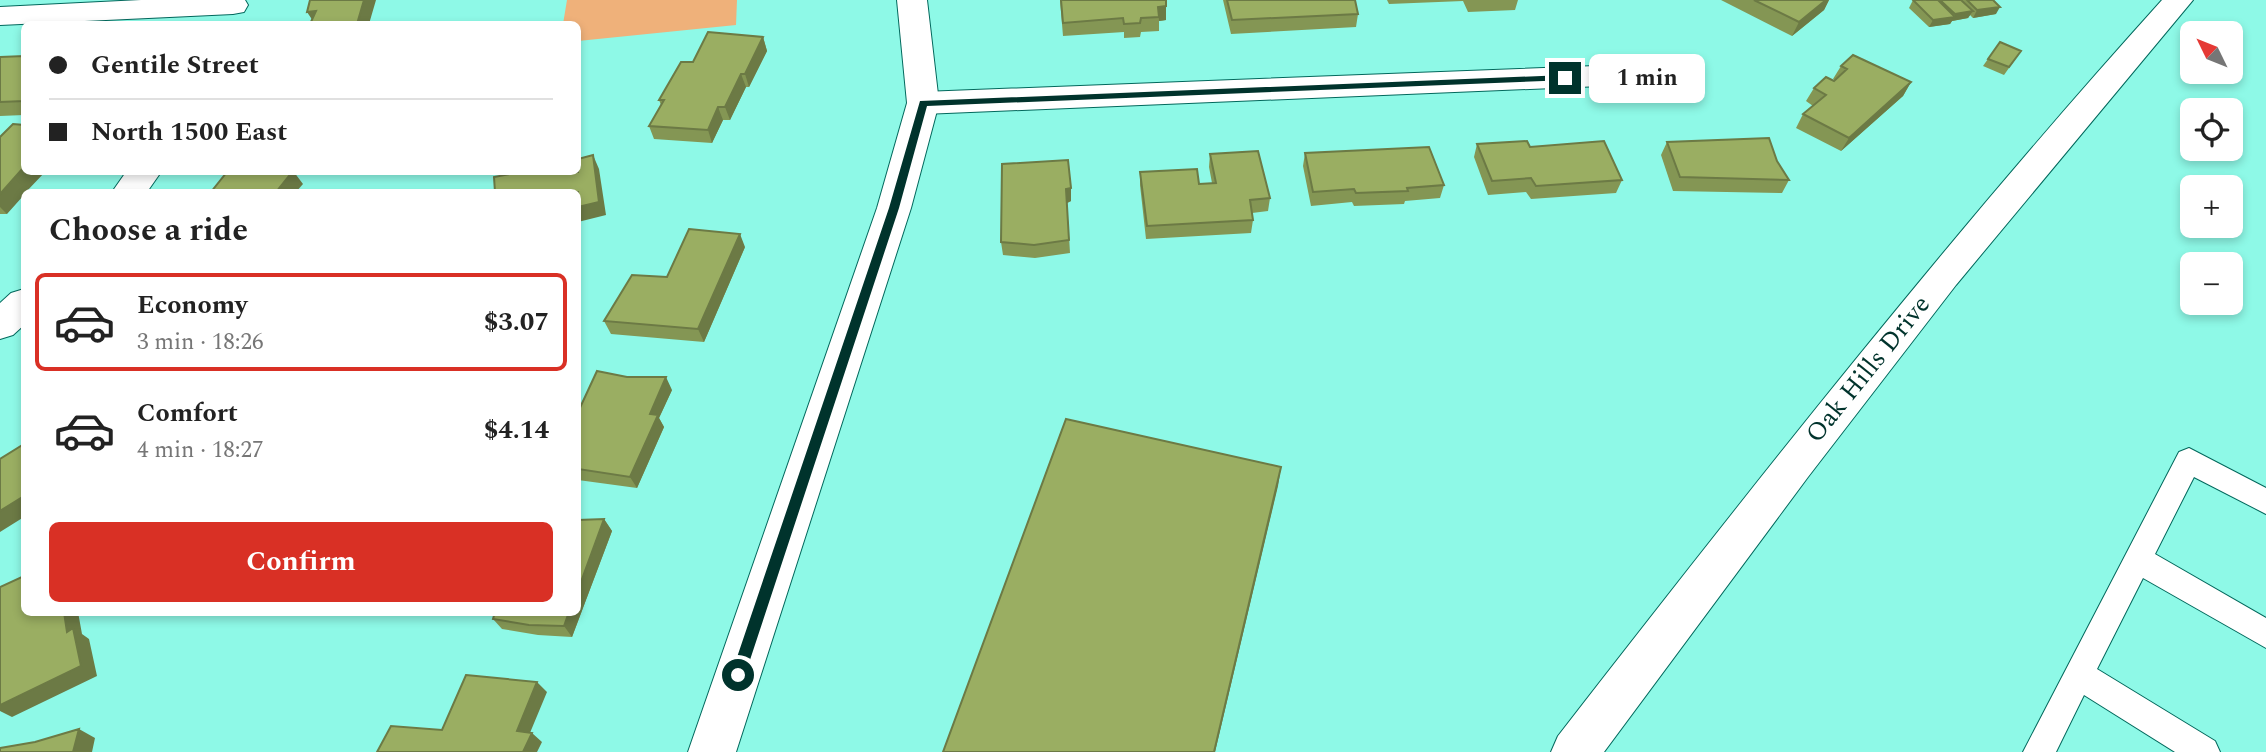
<!DOCTYPE html>
<meta charset="utf-8">
<style>
:root{--surface:#fff;--page:#f6f6f6;--text:#222;--muted:#767676;--line:#e0e0e0;--accent:#d93025}
body{margin:0;font-family:Spectral,serif;background:var(--page);color:var(--text);height:100vh;display:flex;flex-direction:column;font-size:26px;white-space:nowrap}
*{box-sizing:border-box;margin:0}
p{font-size:23px;color:var(--muted)}
.icon{flex:none;width:38px;height:38px;fill:none;stroke:currentColor;stroke-width:2;stroke-linecap:round;stroke-linejoin:round}
.map{position:relative;flex:1;overflow:hidden}
.details{position:absolute;left:21px;top:189px;width:560px;height:427px;display:flex;flex-direction:column;background:var(--surface);border-radius:10px;box-shadow:0 4px 10px #0003}
.details>*{flex:none}
.top-card{position:absolute;left:21px;top:21px;width:560px;height:154px;border-radius:10px;box-shadow:0 4px 10px #0003;display:grid;align-content:center;height:154px;padding:0 28px;background:var(--surface)}
.needle{width:46px;rotate:313deg}
.controls{position:absolute;left:2180px;top:21px;display:grid;gap:14px}
.controls a{display:grid;place-items:center;width:63px;height:63px;border-radius:10px;background:var(--surface);box-shadow:0 4px 10px #0003;font-size:35px}
.end{position:absolute;width:32px;height:32px;margin:-16px;border:9px solid #00332c;background:#fff;box-shadow:0 0 0 4px #fff}
.from{border-radius:50%}
.bubble{position:absolute;height:49px;border-radius:10px;background:var(--surface);box-shadow:0 4px 10px #0003;font-size:23px;font-weight:700;line-height:49px;text-align:center}
.top-card b{display:flex;align-items:center;gap:24px;height:66px;font-size:26px}
.top-card b+b{border-top:2px solid var(--line)}
.top-card i{width:18px;height:18px;background:var(--text)}
ul{padding:0;list-style:none}
li{display:flex;align-items:center;gap:21px;height:98px;margin:0 14px 10px;padding:0 14px;border:4px solid transparent;border-radius:10px}
li div{flex:1}
li b{display:block;font-size:26px}
li em{font-style:normal;font-weight:700}
li.current{border-color:var(--accent)}
li>.icon{width:63px;height:63px;stroke-width:1.5}
h2{padding:0 28px;font-size:32px;line-height:84px}
.cta{display:flex;gap:14px;margin-top:auto;padding:14px 28px}
.cta a{flex:1;height:80px;border-radius:10px;background:var(--accent);color:#fff;font-size:28px;font-weight:700;line-height:80px;text-align:center}
.map>svg:first-child{display:block}
.green{fill:#efb17a}
.lines{fill:none;stroke-linecap:round;stroke-linejoin:round}
.service-casing{stroke:#02685c;stroke-width:2}
.minor-casing{stroke:#02685c;stroke-width:2}
.tertiary-casing{stroke:#02685c;stroke-width:2}
.secondary-casing{stroke:#02685c;stroke-width:2}
.service{fill:#fff;fill-rule:evenodd}
.minor{fill:#fff;fill-rule:evenodd}
.tertiary{fill:#fff;fill-rule:evenodd}
.secondary{fill:#fff;fill-rule:evenodd}
.wall{fill:#849654}
.shaded-wall{fill:#6c7a45}
.building{fill:#9aae62;stroke:#6c7a45;stroke-width:2}
.route{fill:#00332c}
.labels{text-anchor:middle;dominant-baseline:central;stroke-width:7;stroke-linejoin:round;paint-order:stroke}
.street-label{font-size:26px;fill:#00332c;stroke:#fff}
</style>
<div class="map">
<svg width="2266" height="752" viewBox="0 0 2266 752">
<rect width="100%" height="100%" fill="#8ef9e7"/>
<path class="green" d="M 567,0 L 737,0 L 736,25 L 578,41 L 578,24 L 563,24 Z"/>
<g class="lines">
<defs>
<path id="service" d="M 2189,448 L 2266,488 L 2266,514 L 2194,477 L 2155,554 L 2266,618 L 2266,648 L 2143,578 L 2097,669 L 2215,741 L 2220,752 L 2175,752 L 2084,695 L 2056,752 L 2023,752 L 2179,452 Z"/>
<path id="minor" d="M 141,0 L 245,0 L 248,5 L 244,12 L 233,14 L 0,25 L 0,7 Z
M 1674,63 L 1685,66 L 1690,73 L 1685,80 L 1674,83 L 923,114 L 912,111 L 907,103 L 912,95 L 923,92 Z
M 126,172 L 161,172 L 147,192 L 112,192 Z
M 24,289 L 24,325 L 13,335 L 0,339 L 0,303 L 11,293 Z"/>
<path id="tertiary" d="M 897,0 L 927,0 L 939,103 L 911,208 L 736,752 L 688,752 L 877,208 L 907,103 Z"/>
<path id="secondary" d="M 2162,0 L 2193,0 L 1956,285 L 1808,477 L 1604,752 L 1551,752 L 1558,736 C 1753,485 1949,236 2162,0 Z"/>
</defs>
<use href="#service" class="service-casing"/>
<use href="#minor" class="minor-casing"/>
<use href="#tertiary" class="tertiary-casing"/>
<use href="#secondary" class="secondary-casing"/>
<use href="#service" class="service"/>
<use href="#minor" class="minor"/>
<use href="#tertiary" class="tertiary"/>
<use href="#secondary" class="secondary"/>
</g>
<path class="wall" d="M 1060,0 L 1166,0 L 1166,20 L 1159,21 L 1159,31 L 1141,32 L 1140,37 L 1124,38 L 1124,32 L 1063,36 Z
M 1223,0 L 1355,0 L 1358,14 L 1356,27 L 1231,34 Z
M 1387,0 L 1518,0 L 1515,10 L 1468,12 L 1463,1 L 1389,4 Z
M 1721,0 L 1829,0 L 1824,10 L 1792,36 Z
M 1913,0 L 1993,0 L 1996,14 L 1973,18 L 1970,15 L 1968,18 L 1952,21 L 1950,24 L 1929,27 L 1909,8 Z
M 763,37 L 767,51 L 749,87 L 746,87 L 730,120 L 723,120 L 712,143 L 654,139 L 649,126 L 661,105 L 659,100 L 693,62 Z
M 2000,42 L 2021,51 L 2004,75 L 1983,66 Z
M 24,56 L 24,115 L 0,116 L 0,57 Z
M 1841,66 L 1911,82 L 1903,96 L 1841,151 L 1796,128 L 1803,114 L 1813,106 L 1806,101 L 1814,88 L 1834,81 L 1835,80 L 1833,79 Z
M 0,137 L 7,214 L 0,214 Z
M 1667,142 L 1777,161 L 1789,180 L 1782,193 L 1673,191 L 1661,155 Z
M 1477,144 L 1530,147 L 1622,180 L 1616,193 L 1531,199 L 1526,192 L 1488,195 L 1474,157 Z
M 1305,153 L 1444,185 L 1440,198 L 1405,201 L 1404,204 L 1354,206 L 1352,202 L 1311,206 L 1303,166 Z
M 1210,154 L 1270,198 L 1268,211 L 1252,213 L 1253,220 L 1251,233 L 1146,239 L 1140,185 L 1140,172 L 1199,184 L 1212,183 L 1209,167 Z
M 1002,164 L 1071,201 L 1067,203 L 1070,253 L 1035,258 L 1003,255 L 1001,242 Z
M 745,247 L 704,342 L 611,334 L 604,321 L 667,277 Z
M 672,390 L 659,418 L 664,427 L 637,488 L 578,480 L 578,412 Z
M 604,519 L 612,531 L 572,637 L 538,635 L 502,629 L 493,619 Z"/>
<path class="shaded-wall" d="M 364,0 L 376,0 L 369,24 L 357,24 Z
M 1826,0 L 1829,0 L 1824,10 L 1792,36 L 1799,22 Z
M 1166,6 L 1166,20 L 1159,21 L 1158,7 Z
M 2000,7 L 1996,14 L 1973,18 L 1977,10 Z
M 316,11 L 315,24 L 307,12 Z
M 1973,11 L 1968,18 L 1952,21 L 1950,24 L 1929,27 L 1933,20 L 1954,17 L 1955,14 Z
M 763,37 L 767,51 L 749,87 L 745,74 Z
M 741,74 L 746,87 L 730,120 L 725,107 Z
M 1911,82 L 1903,96 L 1841,151 L 1849,138 Z
M 718,107 L 723,120 L 712,143 L 708,130 Z
M 593,155 L 599,169 L 606,215 L 578,222 L 578,207 Z
M 24,167 L 24,172 L 45,172 L 26,192 L 24,192 L 24,195 L 7,214 L 0,207 L 0,194 Z
M 292,172 L 294,172 L 303,184 L 296,192 L 276,192 Z
M 1071,188 L 1071,201 L 1067,203 L 1070,253 L 1066,189 Z
M 740,234 L 745,247 L 704,342 L 698,329 Z
M 666,377 L 672,390 L 659,418 L 664,427 L 637,488 L 630,477 L 650,414 Z
M 1281,467 L 1278,486 L 1215,752 L 1214,752 Z
M 24,496 L 24,517 L 0,532 L 0,511 Z
M 604,519 L 612,531 L 572,637 L 564,626 L 569,612 L 578,612 L 578,590 Z
M 64,612 L 78,612 L 82,634 L 89,639 L 97,676 L 12,717 L 0,711 L 0,705 L 67,632 Z
M 537,682 L 547,692 L 527,740 L 517,731 Z
M 79,729 L 95,738 L 92,752 L 73,752 Z
M 532,733 L 542,742 L 537,752 L 523,752 Z"/>
<path class="building" d="M 310,0 L 364,0 L 357,24 L 310,24 L 316,11 L 307,12 Z
M 1061,0 L 1166,0 L 1166,6 L 1158,7 L 1159,17 L 1141,18 L 1140,23 L 1124,24 L 1123,18 L 1063,23 Z
M 1227,0 L 1355,0 L 1358,14 L 1232,20 Z
M 1754,0 L 1826,0 L 1799,22 Z
M 1913,0 L 1938,0 L 1955,17 L 1933,20 Z
M 1940,0 L 1961,0 L 1973,11 L 1955,14 Z
M 1967,0 L 1993,0 L 2000,7 L 1977,10 Z
M 708,32 L 763,37 L 745,74 L 741,74 L 725,107 L 718,107 L 708,130 L 649,126 L 664,100 L 659,100 L 681,62 L 693,62 Z
M 2000,42 L 2021,51 L 2009,67 L 1988,59 Z
M 1853,55 L 1911,82 L 1849,138 L 1803,114 L 1826,95 L 1814,88 L 1826,77 L 1834,81 L 1847,69 L 1841,66 Z
M 24,56 L 24,101 L 0,102 L 0,57 Z
M 13,124 L 24,125 L 24,167 L 0,194 L 0,137 Z
M 1769,138 L 1777,161 L 1789,180 L 1680,177 L 1667,142 Z
M 1527,141 L 1530,147 L 1604,141 L 1622,180 L 1536,186 L 1531,178 L 1492,181 L 1477,144 Z
M 1429,147 L 1444,185 L 1407,188 L 1408,191 L 1356,193 L 1354,189 L 1313,192 L 1305,153 Z
M 1258,151 L 1270,198 L 1250,200 L 1253,220 L 1147,226 L 1140,172 L 1197,169 L 1199,184 L 1216,183 L 1210,154 Z
M 593,155 L 599,202 L 578,207 L 578,192 L 495,192 L 494,177 L 520,172 L 578,172 L 578,159 Z
M 1068,160 L 1071,188 L 1066,189 L 1069,240 L 1034,245 L 1001,242 L 1002,164 Z
M 227,172 L 292,172 L 276,192 L 211,192 Z
M 689,229 L 740,234 L 698,329 L 604,321 L 632,275 L 667,277 Z
M 597,371 L 627,377 L 666,377 L 650,414 L 658,415 L 630,477 L 578,469 L 578,412 Z
M 1066,419 L 1281,467 L 1214,752 L 943,752 Z
M 24,444 L 24,496 L 0,511 L 0,459 Z
M 604,519 L 578,590 L 578,520 Z
M 24,576 L 24,612 L 64,612 L 67,632 L 73,628 L 81,666 L 0,705 L 0,587 Z
M 495,612 L 569,612 L 564,626 L 529,625 L 493,619 Z
M 466,675 L 537,682 L 517,731 L 532,733 L 523,752 L 377,752 L 391,726 L 442,730 Z
M 79,729 L 73,752 L 0,752 L 0,748 L 35,742 Z"/>
<path class="route" d="M 1565,75 L 1569,76 L 1569,80 L 927,106 L 899,208 L 745,675 L 738,681 L 733,679 L 731,675 L 889,208 L 920,101 Z"/>
<g class="labels">
<g class="street-label">
<text transform="translate(1868 369) rotate(-51)">Oak Hills Drive</text>
</g>
</g>
</svg>
<div class="controls">
<a><svg class="needle" viewBox="-14 -14 28 28"><path d="M0-13l5 13h-10z" fill="#e53935"/><path d="M0 13l5-13h-10z" fill="#767676"/></svg></a>
<a><svg class="icon" aria-label="locate" viewBox="0 0 24 24"><circle cx="12" cy="12" r="6"/><path d="M12 2v4M12 18v4M2 12h4M18 12h4"/></svg></a>
<a>+</a>
<a>−</a>
</div>
<i class="end from" style="left:738px;top:675px"></i>
<i class="end" style="left:1565px;top:78px"></i>
<div class="bubble" style="left:1589px;top:54px;width:116px">1 min</div>
<div class="top-card">
<b><i class="from"></i>Gentile Street</b>
<b><i></i>North 1500 East</b>
</div>
<section class="details">
<h2>Choose a ride</h2>
<ul>
<li class="current"><svg class="icon" aria-label="car" viewBox="0 0 24 24"><path d="M5 17H2v-5l4-1 3-4h7l3 4 3 1v5h-3M9 17h6M6 11h13"/><circle cx="7" cy="17" r="2"/><circle cx="17" cy="17" r="2"/></svg><div><b>Economy</b><p>3 min · 18:26</p></div><em>$3.07</em></li>
<li><svg class="icon" aria-label="car" viewBox="0 0 24 24"><path d="M5 17H2v-5l4-1 3-4h7l3 4 3 1v5h-3M9 17h6M6 11h13"/><circle cx="7" cy="17" r="2"/><circle cx="17" cy="17" r="2"/></svg><div><b>Comfort</b><p>4 min · 18:27</p></div><em>$4.14</em></li>
</ul>
<div class="cta"><a>Confirm</a></div>
</section>
</div>
